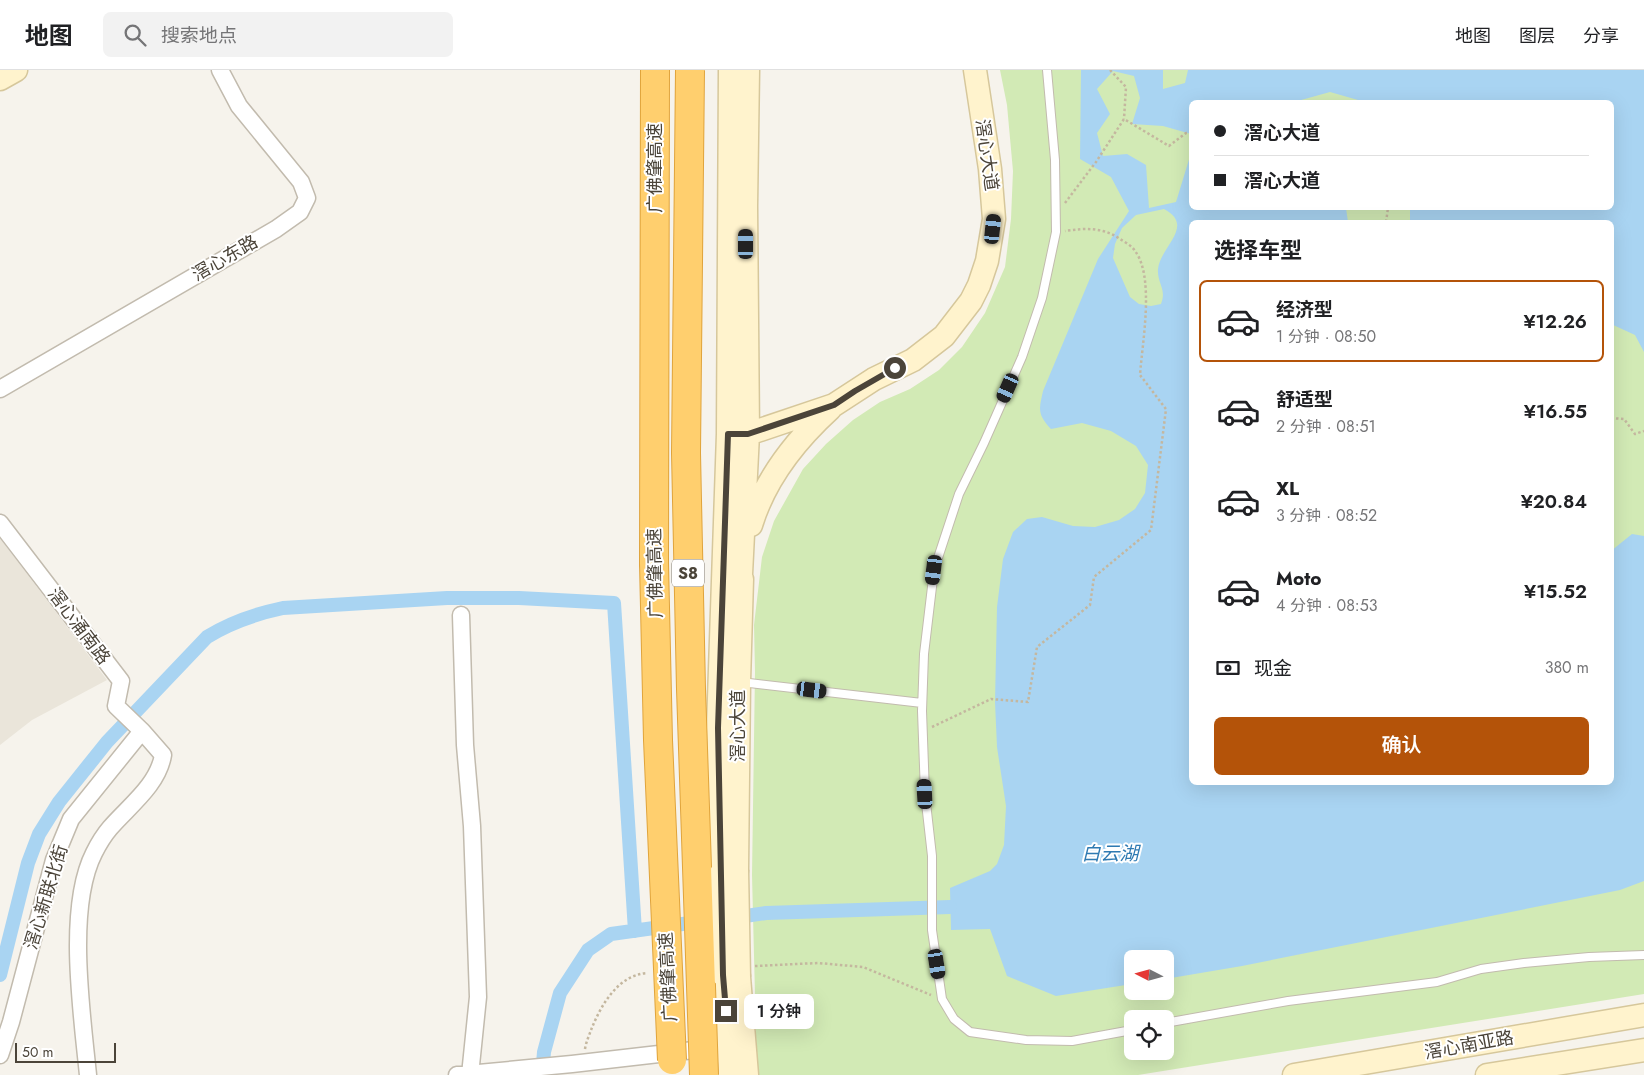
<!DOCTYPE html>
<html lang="zh">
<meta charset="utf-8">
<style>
:root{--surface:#fff;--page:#f2f2f2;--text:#202124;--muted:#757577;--line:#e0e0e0;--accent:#b45309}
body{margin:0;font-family:Jost,"Noto Sans SC",sans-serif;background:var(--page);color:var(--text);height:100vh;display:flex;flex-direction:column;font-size:19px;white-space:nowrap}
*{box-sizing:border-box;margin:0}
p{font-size:16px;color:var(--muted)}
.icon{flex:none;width:28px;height:28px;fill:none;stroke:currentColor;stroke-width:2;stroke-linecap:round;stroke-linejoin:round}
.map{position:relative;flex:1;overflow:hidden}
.panel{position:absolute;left:1189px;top:150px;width:425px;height:565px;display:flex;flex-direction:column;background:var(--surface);border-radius:8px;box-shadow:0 5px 20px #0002}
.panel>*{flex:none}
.guide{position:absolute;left:1189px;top:30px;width:425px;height:110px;border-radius:8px;box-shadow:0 5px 20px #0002;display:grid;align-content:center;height:110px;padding:0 25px;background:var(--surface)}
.needle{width:32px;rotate:276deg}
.buttons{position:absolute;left:1124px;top:880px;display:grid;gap:10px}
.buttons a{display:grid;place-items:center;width:50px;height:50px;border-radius:8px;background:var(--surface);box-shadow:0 5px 20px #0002;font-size:25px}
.scale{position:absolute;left:15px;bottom:12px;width:101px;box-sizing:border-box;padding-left:5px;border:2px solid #4b4439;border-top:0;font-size:14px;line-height:18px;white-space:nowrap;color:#4b4439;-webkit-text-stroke:4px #fff;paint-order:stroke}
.end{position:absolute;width:22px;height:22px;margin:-11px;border:6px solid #4b4439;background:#fff;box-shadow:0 0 0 2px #fff}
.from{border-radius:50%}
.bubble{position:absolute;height:35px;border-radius:8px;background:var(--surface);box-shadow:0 5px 20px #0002;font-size:16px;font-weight:600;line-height:35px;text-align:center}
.car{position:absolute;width:15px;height:30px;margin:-15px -8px;border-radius:6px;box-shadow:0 0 4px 1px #0007;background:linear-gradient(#222 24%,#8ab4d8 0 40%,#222 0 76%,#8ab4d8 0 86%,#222 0)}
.guide b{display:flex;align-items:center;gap:18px;height:48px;font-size:19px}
.guide b+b{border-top:1px solid var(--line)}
.guide i{width:12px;height:12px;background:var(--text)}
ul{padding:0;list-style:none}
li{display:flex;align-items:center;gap:15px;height:82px;margin:0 10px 8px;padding:0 15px;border:2px solid transparent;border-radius:8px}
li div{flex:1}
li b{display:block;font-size:19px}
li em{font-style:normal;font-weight:600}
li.current{border-color:var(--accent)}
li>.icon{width:45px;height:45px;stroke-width:1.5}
h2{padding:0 25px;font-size:22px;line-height:60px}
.pay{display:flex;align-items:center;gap:12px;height:55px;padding:0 25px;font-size:19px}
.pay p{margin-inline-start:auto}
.cta{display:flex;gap:10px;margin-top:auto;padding:10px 25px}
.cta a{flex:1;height:58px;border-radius:8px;background:var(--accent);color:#fff;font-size:20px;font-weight:600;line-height:58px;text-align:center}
header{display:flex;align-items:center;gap:30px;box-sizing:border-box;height:70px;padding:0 25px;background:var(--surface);border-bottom:1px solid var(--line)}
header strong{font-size:24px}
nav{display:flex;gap:28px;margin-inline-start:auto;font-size:18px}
.search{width:350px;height:45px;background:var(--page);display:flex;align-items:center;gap:12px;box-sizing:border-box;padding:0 18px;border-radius:8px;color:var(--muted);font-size:19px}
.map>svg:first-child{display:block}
.residential{fill:#eae5da}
.green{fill:#d2eab5;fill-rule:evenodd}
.water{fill:#a9d4f2;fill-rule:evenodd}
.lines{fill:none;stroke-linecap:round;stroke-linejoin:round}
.canal{stroke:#a9d4f2;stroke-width:14}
.lane-casing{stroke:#c2bbae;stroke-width:10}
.street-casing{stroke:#c2bbae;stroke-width:19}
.secondary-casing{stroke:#d6c79b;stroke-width:25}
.highway-casing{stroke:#e0a43c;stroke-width:30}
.path{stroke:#c4b79f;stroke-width:2.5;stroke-dasharray:2.5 2.5;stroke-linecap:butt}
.lane{stroke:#fff;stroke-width:8}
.street{stroke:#fff;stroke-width:16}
.secondary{stroke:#fff3cd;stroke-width:22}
.highway{stroke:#ffcf6e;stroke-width:28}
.secondary-bridge-casing{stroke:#d6c79b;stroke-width:25;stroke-linecap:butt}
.highway-bridge-casing{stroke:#e0a43c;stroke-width:30;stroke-linecap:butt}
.secondary-bridge{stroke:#fff3cd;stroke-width:22}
.highway-bridge{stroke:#ffcf6e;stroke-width:28}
.route{stroke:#4b4439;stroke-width:6}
.labels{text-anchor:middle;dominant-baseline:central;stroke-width:4;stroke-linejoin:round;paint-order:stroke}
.shield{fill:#fff;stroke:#817c74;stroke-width:1}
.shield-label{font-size:16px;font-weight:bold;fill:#4b4439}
.street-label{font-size:18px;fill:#4b4439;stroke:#fff}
.water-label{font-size:19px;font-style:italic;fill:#2e7ab2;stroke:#fff}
</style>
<header>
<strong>地图</strong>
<div class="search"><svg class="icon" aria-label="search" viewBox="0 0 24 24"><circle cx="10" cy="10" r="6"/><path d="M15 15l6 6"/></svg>搜索地点</div>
<nav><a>地图</a><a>图层</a><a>分享</a></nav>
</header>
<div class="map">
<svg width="1644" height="1005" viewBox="0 0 1644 1005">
<rect width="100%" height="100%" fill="#f6f3ec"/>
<path class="residential" d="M 0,468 L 107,610 L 32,650 L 0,675 Z"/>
<path class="green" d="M 1000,0 L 1644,0 L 1644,924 L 1138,1005 L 757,1005 L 752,805 L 755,602 L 754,555 L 762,487 L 774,451 L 803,399 L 826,374 L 853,350 L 880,332 L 910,319 L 939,300 L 962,277 L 985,243 L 1005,197 L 1011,149 L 1013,101 L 1007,35 ZM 1191,32 L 1611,32 L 1611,138 L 1191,138 ZM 1191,152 L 1611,152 L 1611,712 L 1191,712 ZM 1132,889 L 1165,889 L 1165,921 L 1132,921 ZM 1132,949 L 1165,949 L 1165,981 L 1132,981 Z"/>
<path class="water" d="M 1081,0 L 1163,0 L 1163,19 L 1185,13 L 1188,0 L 1644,0 L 1644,282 L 1635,265 L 1611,254 L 1611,152 L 1410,152 L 1410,138 L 1611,138 L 1611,32 L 1365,32 L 1330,22 L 1294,32 L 1191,32 L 1191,64 L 1163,56 L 1132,54 L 1140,28 L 1134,6 L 1113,1 L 1097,19 L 1110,44 L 1097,63 L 1103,86 L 1127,84 L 1146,95 L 1149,138 L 1176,132 L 1191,83 L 1191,138 L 1346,138 L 1348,152 L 1191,152 L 1191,712 L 1611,712 L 1611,481 L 1632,464 L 1644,466 L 1644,811 L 1620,820 L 1242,896 L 1165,909 L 1165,889 L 1132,889 L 1132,914 L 1056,926 L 1007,906 L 990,859 L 951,860 L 950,818 L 990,801 L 997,794 L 1004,775 L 1006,736 L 997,677 L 995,632 L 997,537 L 1003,489 L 1013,462 L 1027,449 L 1042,447 L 1073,456 L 1095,457 L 1119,450 L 1135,439 L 1145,423 L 1148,395 L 1136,376 L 1111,361 L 1082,353 L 1051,359 C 1037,344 1039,339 1043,321 L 1098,189 L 1129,141 L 1111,107 L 1080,89 ZM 1164,139 C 1196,156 1160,177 1158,199 C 1157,214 1167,219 1161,234 L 1151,236 L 1139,234 L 1130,227 L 1113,188 L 1115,174 L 1122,158 L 1136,145 Z"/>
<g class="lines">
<path class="canal" d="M 732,848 L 766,843 L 950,837
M 0,905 L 28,793 L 39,764 L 59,732 L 107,672 L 207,567 C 231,552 255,544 283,538 L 447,528 L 519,528 L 614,533 L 635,861
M 542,1005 L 544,982 L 560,923 L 588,880 L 611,864 L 704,851"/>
<defs>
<path id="lane" d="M 1047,0 L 1055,90 L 1056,162 L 1042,228 L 1022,287 L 984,373 L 959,424 L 934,500 L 924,584 L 922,641 L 925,724 L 932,786 L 932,860 L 942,929 L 954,949 L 970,962 L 1026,970 L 1072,971 L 1132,960
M 741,612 L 922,633
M 1165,953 L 1288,931 L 1437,912 L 1481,899 L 1524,893 L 1589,887 L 1644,885"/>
<path id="street" d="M 0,319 L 276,159 L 300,142 L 307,128 L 301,112 L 239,36 L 220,0
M 0,453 L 121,611 L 116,636 L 142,661 L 163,685 C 158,715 129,736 110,758 C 104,765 98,775 94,783 C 66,838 82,944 88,1005
M 461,545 L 465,675 L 472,756 L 478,927 L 470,1005
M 0,985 L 11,952 L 54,790 L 71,749 L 142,661
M 457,1005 L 572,994 L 711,978"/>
<path id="secondary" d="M 0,9 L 16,0
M 734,364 L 748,364 L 834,335 L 874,309 L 913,290 L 944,266 L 971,231 L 979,215 L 987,191 L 994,149 L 990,99 L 975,0
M 751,455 C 765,409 795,371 830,339
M 740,524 L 748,364 L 746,136 L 748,0
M 737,800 L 739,612 L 742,509
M 721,803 L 718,658 L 728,364 L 730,0
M 723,905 L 730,1005
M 739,907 L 747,1005
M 1294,1005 L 1644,945
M 1487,1005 L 1644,980"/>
<path id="highway" d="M 654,493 L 655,0"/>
</defs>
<use href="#lane" class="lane-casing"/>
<use href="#street" class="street-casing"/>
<use href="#secondary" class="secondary-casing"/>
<use href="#highway" class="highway-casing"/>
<path class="path" d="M 1110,0 L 1126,17 L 1124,49
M 1065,133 L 1096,92 L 1124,49 L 1169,76 L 1186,63 L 1191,63
M 1386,152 L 1388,138
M 1611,348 L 1624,349 L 1635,364 L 1644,361
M 932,657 L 991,629 L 1028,632 L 1037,577 L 1090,535 L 1094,507 L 1151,460 L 1166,339 L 1140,305 C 1142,274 1155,207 1135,181 C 1132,176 1125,172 1120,169 C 1103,157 1085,158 1065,161
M 755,896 L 818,893 L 863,897 L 931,925
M 585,979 C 586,972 589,966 591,960 C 601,935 618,905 647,903"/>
<use href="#lane" class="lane"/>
<use href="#street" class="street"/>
<use href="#secondary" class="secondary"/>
<use href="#highway" class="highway"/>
<defs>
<path id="secondary-bridge" d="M 737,800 L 739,907
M 721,803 L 723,905"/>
<path id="highway-bridge" d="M 690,0 L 686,383 L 691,619 L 704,1005
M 654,493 L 658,670 L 672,990"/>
</defs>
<use href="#secondary-bridge" class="secondary-bridge-casing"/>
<use href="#highway-bridge" class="highway-bridge-casing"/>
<use href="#secondary-bridge" class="secondary-bridge"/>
<use href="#highway-bridge" class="highway-bridge"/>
</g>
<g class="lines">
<path class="route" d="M 726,941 L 723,905 L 718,658 L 728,364 L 748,364 L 834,335 L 855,321 L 895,298"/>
</g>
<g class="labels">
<rect class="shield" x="672" y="489.5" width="32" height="27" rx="4"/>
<g class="shield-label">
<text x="688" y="503">S8</text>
</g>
<g class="street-label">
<text transform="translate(987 85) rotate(82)">滘心大道</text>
<text transform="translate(655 98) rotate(-90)">广佛肇高速</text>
<text transform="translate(225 188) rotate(-30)">滘心东路</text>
<text transform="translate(655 503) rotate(-91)">广佛肇高速</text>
<text transform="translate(79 556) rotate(53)">滘心涌南路</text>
<text transform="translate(738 656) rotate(-90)">滘心大道</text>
<text transform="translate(46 827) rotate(-73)">滘心新联北街</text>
<text transform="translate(668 907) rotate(-93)">广佛肇高速</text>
<text transform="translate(1469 975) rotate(-10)">滘心南亚路</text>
</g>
<g class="water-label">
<text x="1110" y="783">白云湖</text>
</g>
</g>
</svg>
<div class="buttons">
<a><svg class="needle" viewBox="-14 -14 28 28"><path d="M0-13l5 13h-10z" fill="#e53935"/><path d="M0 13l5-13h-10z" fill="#757577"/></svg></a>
<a><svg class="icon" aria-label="locate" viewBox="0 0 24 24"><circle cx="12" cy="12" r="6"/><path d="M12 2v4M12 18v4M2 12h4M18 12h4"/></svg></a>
</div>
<div class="scale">50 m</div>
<i class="end from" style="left:895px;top:298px"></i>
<i class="end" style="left:726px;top:941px"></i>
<div class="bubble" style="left:744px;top:924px;width:70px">1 分钟</div>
<i class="car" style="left:993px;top:159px;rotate:6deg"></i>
<i class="car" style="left:746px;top:174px;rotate:0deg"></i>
<i class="car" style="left:1008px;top:318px;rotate:204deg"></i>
<i class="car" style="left:934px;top:500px;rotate:187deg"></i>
<i class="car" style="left:812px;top:620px;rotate:97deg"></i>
<i class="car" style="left:925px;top:724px;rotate:357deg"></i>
<i class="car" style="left:937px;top:894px;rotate:171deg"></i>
<div class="guide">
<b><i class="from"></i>滘心大道</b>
<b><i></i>滘心大道</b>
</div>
<section class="panel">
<h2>选择车型</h2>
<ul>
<li class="current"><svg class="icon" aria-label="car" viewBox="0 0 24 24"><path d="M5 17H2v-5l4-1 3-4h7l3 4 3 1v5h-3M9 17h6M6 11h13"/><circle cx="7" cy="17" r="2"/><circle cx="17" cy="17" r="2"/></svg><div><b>经济型</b><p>1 分钟 · 08:50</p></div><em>¥12.26</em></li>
<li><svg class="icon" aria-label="car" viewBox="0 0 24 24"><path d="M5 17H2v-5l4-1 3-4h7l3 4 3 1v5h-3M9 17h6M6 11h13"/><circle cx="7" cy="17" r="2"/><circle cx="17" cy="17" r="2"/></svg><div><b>舒适型</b><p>2 分钟 · 08:51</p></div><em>¥16.55</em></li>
<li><svg class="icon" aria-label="car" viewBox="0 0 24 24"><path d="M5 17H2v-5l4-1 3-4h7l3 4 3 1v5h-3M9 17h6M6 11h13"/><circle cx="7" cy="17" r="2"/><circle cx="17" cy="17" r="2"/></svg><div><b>XL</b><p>3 分钟 · 08:52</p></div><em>¥20.84</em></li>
<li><svg class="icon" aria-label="car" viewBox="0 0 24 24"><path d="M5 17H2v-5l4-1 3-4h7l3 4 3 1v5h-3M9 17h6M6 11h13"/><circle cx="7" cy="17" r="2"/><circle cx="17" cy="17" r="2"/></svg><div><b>Moto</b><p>4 分钟 · 08:53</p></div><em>¥15.52</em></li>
</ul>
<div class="pay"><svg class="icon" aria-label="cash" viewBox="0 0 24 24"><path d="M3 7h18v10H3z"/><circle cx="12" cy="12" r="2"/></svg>现金<p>380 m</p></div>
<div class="cta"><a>确认</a></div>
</section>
</div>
